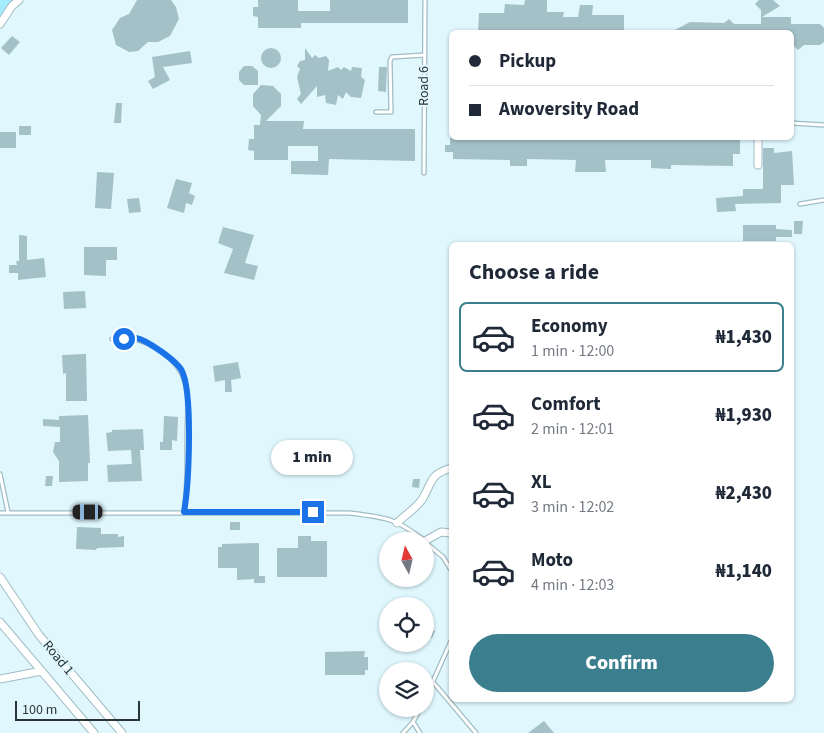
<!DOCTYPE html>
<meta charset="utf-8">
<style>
:root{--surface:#fff;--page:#f6f6f7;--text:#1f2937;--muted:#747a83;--line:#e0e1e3;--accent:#3b7f8e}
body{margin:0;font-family:"Source Sans 3",sans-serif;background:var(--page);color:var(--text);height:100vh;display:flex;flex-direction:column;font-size:19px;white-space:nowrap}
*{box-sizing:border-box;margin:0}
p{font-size:16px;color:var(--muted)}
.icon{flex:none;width:28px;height:28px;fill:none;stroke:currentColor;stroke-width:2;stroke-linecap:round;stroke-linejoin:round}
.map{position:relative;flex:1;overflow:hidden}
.details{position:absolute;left:449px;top:242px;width:345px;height:460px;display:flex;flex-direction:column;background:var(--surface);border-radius:8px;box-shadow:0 1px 4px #0004}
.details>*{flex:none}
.banner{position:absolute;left:449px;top:30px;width:345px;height:110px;border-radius:8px;box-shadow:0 1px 4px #0004;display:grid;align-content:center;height:110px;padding:0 20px;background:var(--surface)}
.needle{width:32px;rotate:352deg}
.fabs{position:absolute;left:379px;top:532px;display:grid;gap:10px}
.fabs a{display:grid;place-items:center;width:55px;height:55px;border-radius:50%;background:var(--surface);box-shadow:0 1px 4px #0004;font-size:25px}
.scale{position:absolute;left:15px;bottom:12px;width:125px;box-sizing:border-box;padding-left:5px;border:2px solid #293537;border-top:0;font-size:14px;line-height:18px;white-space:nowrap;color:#293537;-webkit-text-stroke:4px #dff7fd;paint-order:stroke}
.end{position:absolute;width:22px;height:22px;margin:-11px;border:6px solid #1a73e8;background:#fff;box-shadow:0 0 0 2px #fff}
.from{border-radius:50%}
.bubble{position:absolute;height:35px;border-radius:18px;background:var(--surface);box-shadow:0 1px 4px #0004;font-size:16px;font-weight:800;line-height:35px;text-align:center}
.car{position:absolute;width:15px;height:30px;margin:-15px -8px;border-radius:6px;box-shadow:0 0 4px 1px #0007;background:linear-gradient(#222 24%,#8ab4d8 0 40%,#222 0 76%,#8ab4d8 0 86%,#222 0)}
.banner b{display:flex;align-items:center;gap:18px;height:48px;font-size:19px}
.banner b+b{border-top:1px solid var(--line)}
.banner i{width:12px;height:12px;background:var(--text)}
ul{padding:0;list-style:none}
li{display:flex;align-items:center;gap:15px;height:70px;margin:0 10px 8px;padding:0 10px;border:2px solid transparent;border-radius:8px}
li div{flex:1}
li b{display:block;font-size:19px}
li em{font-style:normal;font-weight:800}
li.current{border-color:var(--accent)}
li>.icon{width:45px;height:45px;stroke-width:1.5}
h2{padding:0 20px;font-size:22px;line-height:60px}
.action{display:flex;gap:10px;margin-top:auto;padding:10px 20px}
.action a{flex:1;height:58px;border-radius:30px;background:var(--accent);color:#fff;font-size:20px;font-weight:800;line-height:58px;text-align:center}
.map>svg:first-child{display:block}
.green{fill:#a2ecfd}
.building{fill:#a4c1c8}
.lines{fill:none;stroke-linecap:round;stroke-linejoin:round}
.lane-casing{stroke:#a0bdc4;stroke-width:5.5}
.street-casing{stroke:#a0bdc4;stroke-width:9}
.lane{stroke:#fff;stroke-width:3}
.street{stroke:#fff;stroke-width:7}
.route{stroke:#1a73e8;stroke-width:6}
.labels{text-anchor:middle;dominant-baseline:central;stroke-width:4;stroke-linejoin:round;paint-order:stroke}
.street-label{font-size:14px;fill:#293537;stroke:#dff7fd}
</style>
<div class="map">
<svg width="824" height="733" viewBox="0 0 824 733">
<rect width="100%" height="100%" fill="#dff7fd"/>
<path class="green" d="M 0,0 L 13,0 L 0,24 Z"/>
<path class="building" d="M 137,0 L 171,0 L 176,7 L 179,19 L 170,36 L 158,42 L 148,42 L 138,51 L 129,52 L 116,45 L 112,30 L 120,18 L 129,14 Z
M 258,0 L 298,0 L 298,11 L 330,11 L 330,0 L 408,0 L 408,23 L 301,23 L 301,28 L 258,28 L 258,17 L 253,16 L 253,7 L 258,7 Z
M 525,0 L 547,0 L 547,12 L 564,12 L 563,17 L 578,17 L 580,5 L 593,5 L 592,15 L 624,15 L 624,32 L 478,32 L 479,13 L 504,13 L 505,4 L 524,5 Z
M 759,0 L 773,0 L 780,6 L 762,17 L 791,17 L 791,24 L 820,24 L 824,28 L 824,42 L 820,45 L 804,45 L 798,50 L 791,43 L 791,32 L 671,32 L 690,22 L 724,23 L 729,19 L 734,24 L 761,24 L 761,10 L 755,4 Z
M 12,36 L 20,42 L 9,55 L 1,48 Z
M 305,48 L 312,58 L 315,55 L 319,58 L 326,56 L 329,60 L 328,71 L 338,67 L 341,70 L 344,67 L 351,71 L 352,67 L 362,68 L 361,77 L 365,80 L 361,98 L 351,97 L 346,92 L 343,99 L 338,95 L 336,105 L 326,103 L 325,95 L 317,97 L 317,86 L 301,104 L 297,99 L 301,94 L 297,77 L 300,69 L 297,66 L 300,61 L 305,60 Z
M261 58a10 10 0 1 1 20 0a10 10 0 1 1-20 0Z
M 190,51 L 192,63 L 163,67 L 170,80 L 153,89 L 148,81 L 155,77 L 152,57 Z
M 244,66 L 252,66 L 258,71 L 258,85 L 244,85 L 239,80 L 239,72 Z
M 379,67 L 387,67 L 386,92 L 378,91 Z
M 261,85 L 273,86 L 281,94 L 281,106 L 266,121 L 304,121 L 303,129 L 415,129 L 415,161 L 329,159 L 328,175 L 291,174 L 291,161 L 318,161 L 318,146 L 288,146 L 288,160 L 254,160 L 254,151 L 248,150 L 249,139 L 254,139 L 254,125 L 260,125 L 261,115 L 253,106 L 253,94 Z
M 116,103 L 122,103 L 121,123 L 114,123 Z
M 19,126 L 31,126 L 31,135 L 19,135 Z
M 0,132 L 16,132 L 16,148 L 0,148 Z
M 450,138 L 740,140 L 740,154 L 733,154 L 733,166 L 671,165 L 671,169 L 651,168 L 651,160 L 605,160 L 606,172 L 575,172 L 576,160 L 527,159 L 527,166 L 510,166 L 510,160 L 453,159 L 453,152 L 445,152 L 445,145 L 450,145 Z
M 763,148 L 774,148 L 774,153 L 792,151 L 794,185 L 781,185 L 781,203 L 735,204 L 736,211 L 717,212 L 716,198 L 743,196 L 743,189 L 763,189 Z
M 97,172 L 114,173 L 111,209 L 95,208 Z
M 176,179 L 192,183 L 189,193 L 195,196 L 192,205 L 186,203 L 184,213 L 167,208 Z
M 139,198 L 141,212 L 129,213 L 127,199 Z
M 794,221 L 803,221 L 802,234 L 794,234 Z
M 743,225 L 776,225 L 776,229 L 792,230 L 792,237 L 776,237 L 776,241 L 743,241 Z
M 223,227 L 254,235 L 245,263 L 258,266 L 254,280 L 224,273 L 233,249 L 218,243 Z
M 19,235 L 27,236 L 27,260 L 44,258 L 46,277 L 18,280 L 18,273 L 9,273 L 9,265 L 17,265 L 16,261 L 19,261 Z
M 84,247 L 117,247 L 117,260 L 106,260 L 106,276 L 84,275 Z
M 85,291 L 86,308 L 64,309 L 63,292 Z
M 86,354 L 87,401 L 66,401 L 66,373 L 63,374 L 62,355 Z
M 238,362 L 241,378 L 231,380 L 232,392 L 225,392 L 225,380 L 215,382 L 213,366 Z
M 88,415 L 90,463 L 88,463 L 88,481 L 59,482 L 59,461 L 53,452 L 55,442 L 60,442 L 60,427 L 43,426 L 43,419 L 59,420 L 59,416 Z
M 164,416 L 178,417 L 177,441 L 172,440 L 172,450 L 160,450 L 160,442 L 163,442 Z
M 143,429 L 144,450 L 140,450 L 142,481 L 108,482 L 107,465 L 132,464 L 131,450 L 108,451 L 106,433 L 112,432 L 112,430 Z
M 46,476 L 53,476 L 52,486 L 45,486 Z
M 413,479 L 420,479 L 419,488 L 412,487 Z
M 230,522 L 240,522 L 240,530 L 230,530 Z
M 77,527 L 101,528 L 101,534 L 118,534 L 118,537 L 124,536 L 124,547 L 97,548 L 96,550 L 76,549 Z
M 298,536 L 311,536 L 311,541 L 327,541 L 327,577 L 277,577 L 277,548 L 298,548 Z
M 259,543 L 259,576 L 265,576 L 265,583 L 254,583 L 254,579 L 237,580 L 237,568 L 218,568 L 218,547 L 222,547 L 222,544 Z
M 425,627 L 435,631 L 432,638 L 425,635 Z
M 365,651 L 364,657 L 368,657 L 368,670 L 365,670 L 365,675 L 325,675 L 325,652 Z
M 544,721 L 554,733 L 528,733 Z"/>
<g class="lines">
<defs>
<path id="lane" d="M 376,112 L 391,112 L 390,61 L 392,57 L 425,55
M 791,123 L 824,125
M 424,173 L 425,0
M 800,204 L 824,200
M 112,339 C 135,338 143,339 162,352 C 195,375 187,403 187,439 C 187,463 188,487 184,511
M 0,474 L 8,512
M 0,513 L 350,513 C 385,517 396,518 425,541
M 425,542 L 443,557 L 451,570
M 433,682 L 476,733
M 425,699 L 451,641
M 413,722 L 420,733
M 403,733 L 413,722 L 420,709"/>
<path id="street" d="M 0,24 L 12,6 L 19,0
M 758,138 L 758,165
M 397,523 C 405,515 418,507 423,498 C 433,481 429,475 451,468
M 425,541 L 441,532 L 451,533
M 0,577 L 39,635 L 122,733
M 0,622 L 94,733
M 0,679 L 42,671"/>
</defs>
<use href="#lane" class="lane-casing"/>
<use href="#street" class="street-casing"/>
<use href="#lane" class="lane"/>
<use href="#street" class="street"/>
</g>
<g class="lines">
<path class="route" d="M 124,339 C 128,338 132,338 136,338 C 147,340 177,361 182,371 C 193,394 189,484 184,512 L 313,512"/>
</g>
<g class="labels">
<g class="street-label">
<text transform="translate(424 86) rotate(-90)">Road 6</text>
<text transform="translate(58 658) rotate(50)">Road 1</text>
</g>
</g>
</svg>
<div class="fabs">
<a><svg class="needle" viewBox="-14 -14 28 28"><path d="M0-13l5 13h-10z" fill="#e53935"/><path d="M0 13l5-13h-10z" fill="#747a83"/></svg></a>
<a><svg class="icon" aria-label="locate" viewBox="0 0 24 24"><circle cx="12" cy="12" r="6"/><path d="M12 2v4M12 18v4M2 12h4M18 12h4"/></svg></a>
<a><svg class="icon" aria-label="layers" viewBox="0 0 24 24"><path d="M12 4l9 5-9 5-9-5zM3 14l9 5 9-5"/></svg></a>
</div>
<div class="scale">100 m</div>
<i class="end from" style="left:124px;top:339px"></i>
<i class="end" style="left:313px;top:512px"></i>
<div class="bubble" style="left:271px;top:440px;width:82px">1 min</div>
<i class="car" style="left:88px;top:512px;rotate:270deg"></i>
<div class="banner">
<b><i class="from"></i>Pickup</b>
<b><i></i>Awoversity Road</b>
</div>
<section class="details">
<h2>Choose a ride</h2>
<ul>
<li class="current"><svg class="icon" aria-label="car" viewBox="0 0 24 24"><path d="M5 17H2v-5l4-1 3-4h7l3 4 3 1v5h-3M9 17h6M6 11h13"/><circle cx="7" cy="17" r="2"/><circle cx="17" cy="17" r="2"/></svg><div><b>Economy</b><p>1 min · 12:00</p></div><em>₦1,430</em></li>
<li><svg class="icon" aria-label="car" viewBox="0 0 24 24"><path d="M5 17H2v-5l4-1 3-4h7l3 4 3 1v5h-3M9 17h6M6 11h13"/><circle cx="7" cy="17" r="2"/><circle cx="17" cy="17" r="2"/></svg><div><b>Comfort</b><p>2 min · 12:01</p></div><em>₦1,930</em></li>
<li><svg class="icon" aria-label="car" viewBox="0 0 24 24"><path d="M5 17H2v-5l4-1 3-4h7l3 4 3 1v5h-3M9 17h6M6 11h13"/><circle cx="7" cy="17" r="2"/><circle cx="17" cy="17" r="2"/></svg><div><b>XL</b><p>3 min · 12:02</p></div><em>₦2,430</em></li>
<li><svg class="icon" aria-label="car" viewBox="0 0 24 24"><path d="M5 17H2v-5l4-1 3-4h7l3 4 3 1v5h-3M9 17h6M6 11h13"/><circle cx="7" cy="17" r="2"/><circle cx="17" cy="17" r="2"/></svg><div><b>Moto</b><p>4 min · 12:03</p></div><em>₦1,140</em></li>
</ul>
<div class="action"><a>Confirm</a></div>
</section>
</div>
